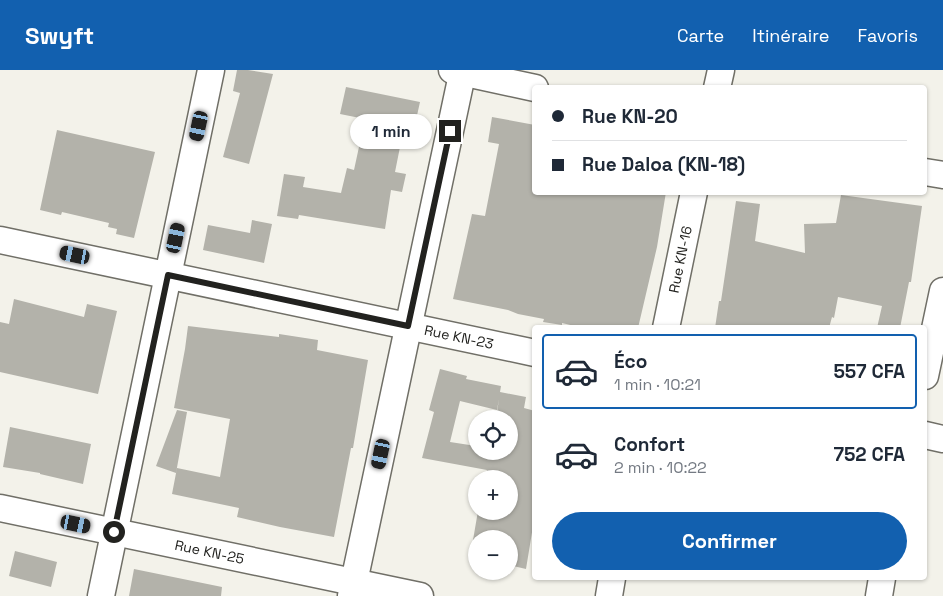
<!DOCTYPE html>
<html lang="fr">
<meta charset="utf-8">
<style>
:root{--surface:#fff;--page:#f6f6f7;--text:#1f2937;--muted:#747a83;--line:#e0e1e3;--accent:#1260af}
body{margin:0;font-family:"Space Grotesk",sans-serif;background:var(--page);color:var(--text);height:100vh;display:flex;flex-direction:column;font-size:19px;white-space:nowrap}
*{box-sizing:border-box;margin:0}
p{font-size:16px;color:var(--muted)}
.icon{flex:none;width:28px;height:28px;fill:none;stroke:currentColor;stroke-width:2;stroke-linecap:round;stroke-linejoin:round}
.map{position:relative;flex:1;overflow:hidden}
.panel{position:absolute;left:532px;top:255px;width:395px;height:255px;display:flex;flex-direction:column;background:var(--surface);border-radius:5px;box-shadow:0 1px 4px #0004}
.panel>*{flex:none}
.hud{position:absolute;left:532px;top:15px;width:395px;height:110px;border-radius:5px;box-shadow:0 1px 4px #0004;display:grid;align-content:center;height:110px;padding:0 20px;background:var(--surface)}
.controls{position:absolute;left:468px;top:340px;display:grid;gap:10px}
.controls a{display:grid;place-items:center;width:50px;height:50px;border-radius:50%;background:var(--surface);box-shadow:0 1px 4px #0004;font-size:25px}
.end{position:absolute;width:22px;height:22px;margin:-11px;border:6px solid #22221f;background:#fff;box-shadow:0 0 0 2px #fff}
.from{border-radius:50%}
.bubble{position:absolute;height:35px;border-radius:18px;background:var(--surface);box-shadow:0 1px 4px #0004;font-size:16px;font-weight:700;line-height:35px;text-align:center}
.car{position:absolute;width:15px;height:30px;margin:-15px -8px;border-radius:6px;box-shadow:0 0 4px 1px #0007;background:linear-gradient(#222 24%,#8ab4d8 0 40%,#222 0 76%,#8ab4d8 0 86%,#222 0)}
.hud b{display:flex;align-items:center;gap:18px;height:48px;font-size:19px}
.hud b+b{border-top:1px solid var(--line)}
.hud i{width:12px;height:12px;background:var(--text)}
ul{padding:9px 0 0;list-style:none}
li{display:flex;align-items:center;gap:15px;height:75px;margin:0 10px 8px;padding:0 10px;border:2px solid transparent;border-radius:5px}
li div{flex:1}
li b{display:block;font-size:19px}
li em{font-style:normal;font-weight:700}
li.active{border-color:var(--accent)}
li>.icon{width:45px;height:45px;stroke-width:1.5}
.cta{display:flex;gap:10px;margin-top:auto;padding:10px 20px}
.cta a{flex:1;height:58px;border-radius:30px;background:var(--accent);color:#fff;font-size:20px;font-weight:700;line-height:58px;text-align:center}
header{display:flex;align-items:center;gap:30px;box-sizing:border-box;height:70px;padding:0 25px;background:var(--accent);color:#fff}
header strong{font-size:24px}
nav{display:flex;gap:28px;margin-inline-start:auto;font-size:18px}
.map>svg:first-child{display:block}
.building{fill:#b3b2aa;fill-rule:evenodd}
.lines{fill:none;stroke-linecap:round;stroke-linejoin:round}
.minor-casing{stroke:#706f67;stroke-width:29}
.minor{stroke:#fff;stroke-width:26}
.route{stroke:#22221f;stroke-width:6}
.labels{text-anchor:middle;dominant-baseline:central;stroke-width:5;stroke-linejoin:round;paint-order:stroke}
.street-label{font-size:14px;fill:#22221f;stroke:#fff}
</style>
<header>
<strong>Swyft</strong>
<nav><a>Carte</a><a>Itinéraire</a><a>Favoris</a></nav>
</header>
<div class="map">
<svg width="943" height="526" viewBox="0 0 943 526">
<rect width="100%" height="100%" fill="#f3f2ea"/>
<path class="building" d="M 237,0 L 248,0 L 273,4 L 249,94 L 223,87 L 240,23 L 233,21 Z
M 346,17 L 420,32 L 414,59 L 404,57 L 395,102 L 406,104 L 402,122 L 391,120 L 385,159 L 299,145 L 298,149 L 277,146 L 284,104 L 305,107 L 303,117 L 341,123 L 347,98 L 354,100 L 365,49 L 340,44 Z
M 492,47 L 535,55 L 535,122 L 666,122 L 657,177 L 638,258 L 583,258 L 562,253 L 562,255 L 543,252 L 544,249 L 518,244 L 508,240 L 453,229 L 472,144 L 485,146 L 499,74 L 488,72 Z
M 57,60 L 155,82 L 134,168 L 116,164 L 117,159 L 108,157 L 109,153 L 62,142 L 61,145 L 40,140 Z
M 841,125 L 922,136 L 911,212 L 909,212 L 900,258 L 877,258 L 882,236 L 838,227 L 834,248 L 832,247 L 829,258 L 715,258 L 719,231 L 721,231 L 736,131 L 760,134 L 755,171 L 805,183 L 804,154 L 836,153 Z
M 252,150 L 272,154 L 264,193 L 203,180 L 208,155 L 250,163 Z
M 14,229 L 84,247 L 87,234 L 117,241 L 98,324 L 0,302 L 0,252 L 9,254 Z
M 188,256 L 279,267 L 279,264 L 318,270 L 317,280 L 368,290 L 353,378 L 351,378 L 334,467 L 280,457 L 237,447 L 239,438 L 172,424 L 177,398 L 220,407 L 230,349 L 174,338 L 185,279 Z
M 440,299 L 467,306 L 466,309 L 501,316 L 500,322 L 526,327 L 524,338 L 535,341 L 535,444 L 526,499 L 509,495 L 509,469 L 473,470 L 478,441 L 509,441 L 509,409 L 485,409 L 487,400 L 422,388 L 434,342 L 429,340 ZM 499,329 L 496,349 L 509,349 L 509,381 L 476,381 L 476,376 L 450,372 L 460,331 L 497,340 Z
M 177,340 L 187,342 L 176,403 L 156,396 Z
M 10,357 L 91,374 L 83,414 L 40,404 L 40,403 L 3,397 Z
M 15,481 L 57,492 L 51,517 L 9,506 Z
M 134,499 L 222,517 L 221,526 L 129,526 Z"/>
<g class="lines">
<defs>
<g id="minor">
<path d="M 452,0 L 535,18"/>
<path d="M 717,18 L 721,0"/>
<path d="M 925,102 L 943,105"/>
<path id="s1" d="M 0,170 L 535,283"/>
<path id="s2" d="M 666,258 L 694,122"/>
<path d="M 925,306 L 943,221"/>
<path d="M 925,365 L 943,369"/>
<path id="s3" d="M 0,438 L 420,526"/>
<path d="M 101,526 L 211,0"/>
<path d="M 351,526 L 463,0"/>
<path d="M 609,526 L 612,508"/>
<path d="M 879,526 L 882,508"/>
</g>
</defs>
<use href="#minor" class="minor-casing"/>
<use href="#minor" class="minor"/>
</g>
<g class="lines">
<path class="route" d="M 114,462 L 168,205 L 408,256 L 450,61"/>
</g>
<g class="labels">
<g class="street-label">
<text stroke="none"><textPath href="#s2" startOffset="70">Rue KN-16</textPath></text>
<text stroke="none"><textPath href="#s1" startOffset="469">Rue KN-23</textPath></text>
<text stroke="none"><textPath href="#s3" startOffset="214">Rue KN-25</textPath></text>
</g>
</g>
</svg>
<div class="controls">
<a><svg class="icon" aria-label="locate" viewBox="0 0 24 24"><circle cx="12" cy="12" r="6"/><path d="M12 2v4M12 18v4M2 12h4M18 12h4"/></svg></a>
<a>+</a>
<a>−</a>
</div>
<i class="end from" style="left:114px;top:462px"></i>
<i class="end" style="left:450px;top:61px"></i>
<div class="bubble" style="left:350px;top:44px;width:82px">1 min</div>
<i class="car" style="left:199px;top:56px;rotate:192deg"></i>
<i class="car" style="left:176px;top:168px;rotate:12deg"></i>
<i class="car" style="left:75px;top:185px;rotate:282deg"></i>
<i class="car" style="left:381px;top:384px;rotate:192deg"></i>
<i class="car" style="left:76px;top:454px;rotate:102deg"></i>
<div class="hud">
<b><i class="from"></i>Rue KN-20</b>
<b><i></i>Rue Daloa (KN-18)</b>
</div>
<section class="panel">
<ul>
<li class="active"><svg class="icon" aria-label="car" viewBox="0 0 24 24"><path d="M5 17H2v-5l4-1 3-4h7l3 4 3 1v5h-3M9 17h6M6 11h13"/><circle cx="7" cy="17" r="2"/><circle cx="17" cy="17" r="2"/></svg><div><b>Éco</b><p>1 min · 10:21</p></div><em>557 CFA</em></li>
<li><svg class="icon" aria-label="car" viewBox="0 0 24 24"><path d="M5 17H2v-5l4-1 3-4h7l3 4 3 1v5h-3M9 17h6M6 11h13"/><circle cx="7" cy="17" r="2"/><circle cx="17" cy="17" r="2"/></svg><div><b>Confort</b><p>2 min · 10:22</p></div><em>752 CFA</em></li>
</ul>
<div class="cta"><a>Confirmer</a></div>
</section>
</div>
